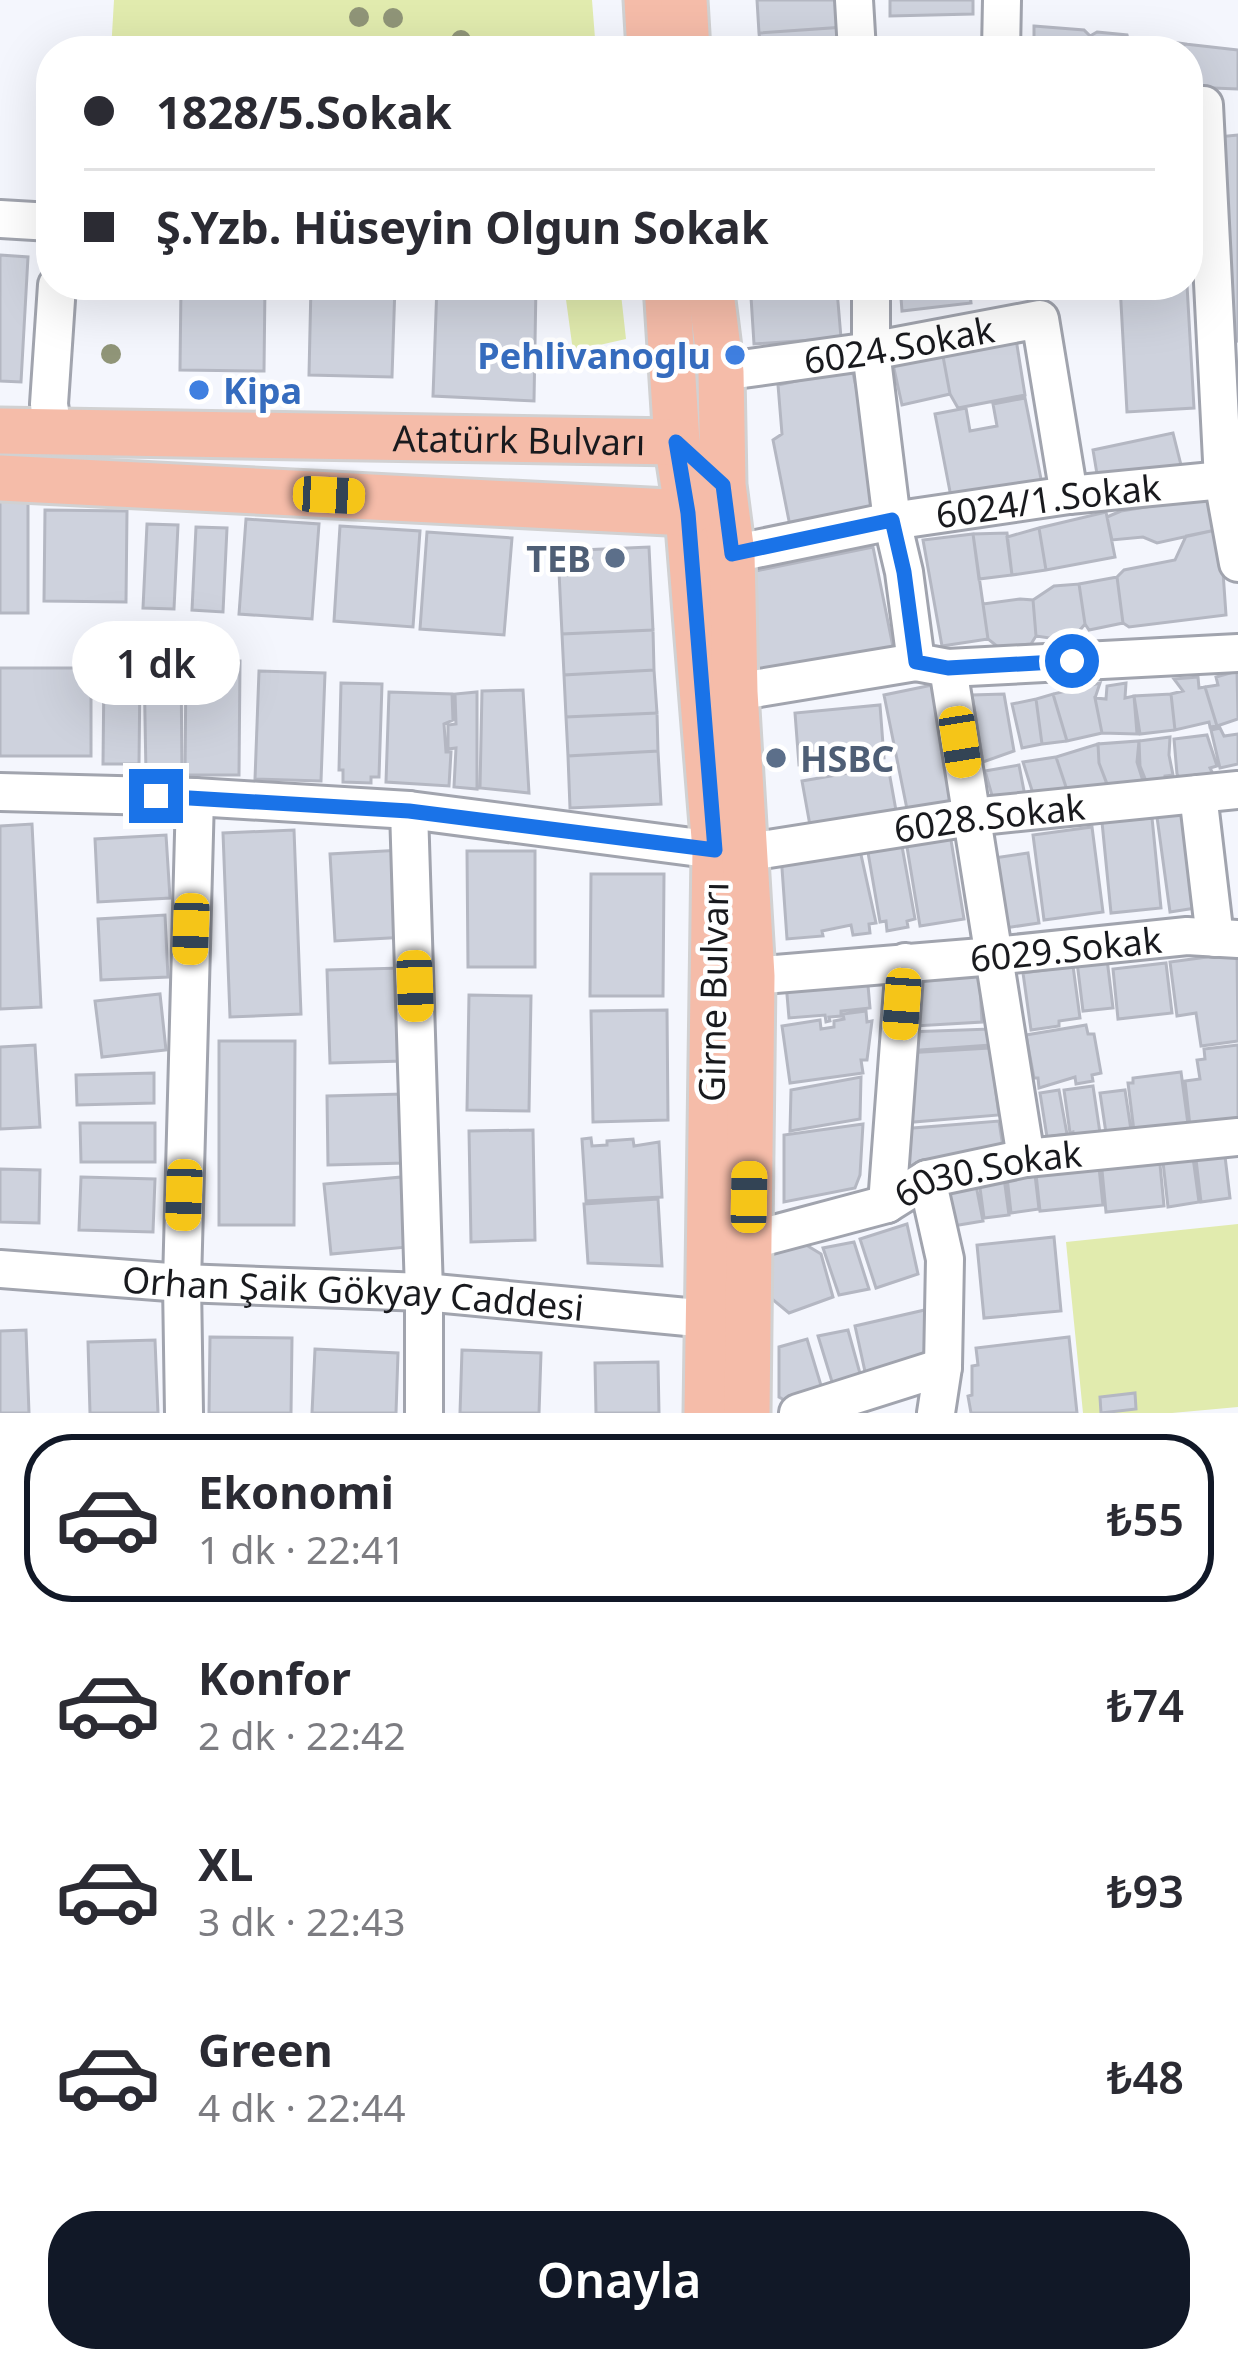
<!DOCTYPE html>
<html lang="tr">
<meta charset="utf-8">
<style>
:root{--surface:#fff;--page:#f7f7f7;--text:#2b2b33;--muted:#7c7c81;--line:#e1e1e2;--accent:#111827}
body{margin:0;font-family:"Noto Sans",sans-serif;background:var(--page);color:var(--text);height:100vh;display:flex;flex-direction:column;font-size:45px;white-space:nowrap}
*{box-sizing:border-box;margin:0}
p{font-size:39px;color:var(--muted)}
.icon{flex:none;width:66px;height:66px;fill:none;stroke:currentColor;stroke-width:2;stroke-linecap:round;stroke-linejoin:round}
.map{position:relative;height:1413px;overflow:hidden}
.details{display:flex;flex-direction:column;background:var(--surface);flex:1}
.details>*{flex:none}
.hud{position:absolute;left:36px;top:36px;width:1167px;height:264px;border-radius:48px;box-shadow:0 12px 48px #0002;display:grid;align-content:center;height:264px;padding:0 48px;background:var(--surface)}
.end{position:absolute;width:54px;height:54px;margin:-27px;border:15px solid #1a73e8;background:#fff;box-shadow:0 0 0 6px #fff}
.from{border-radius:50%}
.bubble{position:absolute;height:84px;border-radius:42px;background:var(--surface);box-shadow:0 12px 48px #0002;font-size:39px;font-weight:600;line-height:84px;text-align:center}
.car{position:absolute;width:36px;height:72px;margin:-36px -18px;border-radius:15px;box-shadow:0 0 9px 3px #0007;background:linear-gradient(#f5c518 24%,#345 0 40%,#f5c518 0 76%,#345 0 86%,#f5c518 0)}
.hud b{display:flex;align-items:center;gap:42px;height:114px;font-size:45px}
.hud b+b{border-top:3px solid var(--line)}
.hud i{width:30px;height:30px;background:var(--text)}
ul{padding:21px 0 0;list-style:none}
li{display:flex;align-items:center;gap:36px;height:168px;margin:0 24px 18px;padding:0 24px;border:6px solid transparent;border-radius:48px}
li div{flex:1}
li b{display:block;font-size:45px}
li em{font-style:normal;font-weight:600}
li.current{border-color:var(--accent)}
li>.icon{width:108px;height:108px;stroke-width:1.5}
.action{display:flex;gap:24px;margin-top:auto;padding:24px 48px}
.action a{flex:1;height:138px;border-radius:48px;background:var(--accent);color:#fff;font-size:48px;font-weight:600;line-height:138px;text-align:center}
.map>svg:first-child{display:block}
.green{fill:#e1ebae}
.building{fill:#ced2dd;stroke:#b4b7c2;stroke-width:3}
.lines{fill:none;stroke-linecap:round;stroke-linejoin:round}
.minor-casing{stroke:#a1a4ae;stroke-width:42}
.major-casing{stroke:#d1d1d2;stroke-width:51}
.minor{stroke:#fff;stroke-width:36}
.major{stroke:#f5bca9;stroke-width:45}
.tree{fill:#909578}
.route{stroke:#1a73e8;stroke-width:15}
.shop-dot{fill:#3f7fe0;stroke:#fff;stroke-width:4.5}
.service-dot{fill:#5c6f8a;stroke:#fff;stroke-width:4.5}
.labels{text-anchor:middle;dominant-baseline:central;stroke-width:9;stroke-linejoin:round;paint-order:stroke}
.street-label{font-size:36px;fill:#191a1e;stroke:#fff}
.shop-label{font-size:36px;font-weight:bold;fill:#366cbe;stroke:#fff;text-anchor:end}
.service-label{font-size:36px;font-weight:bold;fill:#4e5e75;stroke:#fff;text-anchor:end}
</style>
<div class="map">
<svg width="1238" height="1413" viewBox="0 0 1238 1413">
<rect width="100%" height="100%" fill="#f4f6fd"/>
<path class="green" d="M 114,0 L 592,0 L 596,51 L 111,51 Z
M 564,285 L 620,285 L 626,339 L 573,351 Z
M 1238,1224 L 1238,1407 L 1172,1413 L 1083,1413 L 1066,1242 Z"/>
<path class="building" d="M 757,0 L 841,0 L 844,27 L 759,33 Z
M 890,0 L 973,0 L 973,14 L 890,16 Z
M 1034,26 L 1084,30 L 1090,36 L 1091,51 L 1034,51 Z
M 844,27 L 845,51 L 761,51 L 759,33 Z
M 1097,32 L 1127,35 L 1131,51 L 1091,51 L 1090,36 Z
M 972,39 L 972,51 L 888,51 L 887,42 Z
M 1150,39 L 1185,44 L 1180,51 L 1131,51 L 1130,41 L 1148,43 Z
M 1185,44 L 1238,50 L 1238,89 L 1188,87 L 1188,51 L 1180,51 Z
M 1238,135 L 1238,341 L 1234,342 L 1217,137 Z
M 0,255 L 28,257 L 21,382 L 0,381 Z
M 181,285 L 265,285 L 264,371 L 180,370 Z
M 311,285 L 395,285 L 392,377 L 309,375 Z
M 437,285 L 536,285 L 534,401 L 433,396 Z
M 745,285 L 844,285 L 844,290 L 746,297 Z
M 900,285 L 969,285 L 971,303 L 902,311 Z
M 1120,285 L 1187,285 L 1194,408 L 1127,412 Z
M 837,290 L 841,338 L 754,344 L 751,297 Z
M 1016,339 L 1025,395 L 958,408 L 950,394 L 942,351 Z
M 942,351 L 950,394 L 902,405 L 891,355 Z
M 852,369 L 884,511 L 791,531 L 773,440 L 782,434 L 778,385 Z
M 1025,398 L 1042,484 L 952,502 L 935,414 L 966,408 L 970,431 L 997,426 L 993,404 Z
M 1173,433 L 1182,469 L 1099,486 L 1093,450 Z
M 1214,496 L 1220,529 L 1157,543 L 1143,537 L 1112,540 L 1107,517 L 1121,511 Z
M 0,499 L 28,499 L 28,613 L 0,613 Z
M 45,510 L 127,511 L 126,602 L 44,601 Z
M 1106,512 L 1115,557 L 1046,570 L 1039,528 Z
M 246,519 L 319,524 L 312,619 L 239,614 Z
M 147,524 L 178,525 L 174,609 L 143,608 Z
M 340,526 L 420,531 L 413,627 L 334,621 Z
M 196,527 L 227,528 L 223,612 L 192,610 Z
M 1039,528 L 1046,570 L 1012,575 L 1007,537 Z
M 1220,529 L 1226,615 L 1129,627 L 1123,623 L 1117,577 L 1124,570 L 1175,560 L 1186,536 Z
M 427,532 L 512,538 L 504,635 L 420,629 Z
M 1007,533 L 1012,575 L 979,579 L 973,534 Z
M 973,534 L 988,639 L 942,646 L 923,540 Z
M 649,547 L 653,630 L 562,634 L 558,551 Z
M 873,547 L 893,647 L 755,677 L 751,572 Z
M 1117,577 L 1123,623 L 1089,630 L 1085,624 L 1079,584 Z
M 1079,584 L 1085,624 L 1075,636 L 1056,639 L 1036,636 L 1033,600 L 1054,586 Z
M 1020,599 L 1033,600 L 1036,636 L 1031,644 L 998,647 L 988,639 L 983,604 Z
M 653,630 L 654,670 L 564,675 L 562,634 Z
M 181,661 L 182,773 L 146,774 L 144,662 Z
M 186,661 L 240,661 L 239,775 L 185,775 Z
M 0,668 L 91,668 L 91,756 L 0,756 Z
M 104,670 L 140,670 L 139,764 L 103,764 Z
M 654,670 L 657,713 L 566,717 L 564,675 Z
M 259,671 L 325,673 L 321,781 L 255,779 Z
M 1237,671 L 1238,719 L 1217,726 L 1205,687 L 1218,685 L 1216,677 Z
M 1198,677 L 1199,688 L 1205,687 L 1217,726 L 1210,727 L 1209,722 L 1175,730 L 1171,694 L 1183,691 L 1174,679 Z
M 341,683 L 382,684 L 379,777 L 371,777 L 371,783 L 343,782 L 343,770 L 339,770 Z
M 1100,683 L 1095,698 L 1102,733 L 1067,741 L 1053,694 Z
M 1126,683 L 1125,698 L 1134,696 L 1137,734 L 1102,733 L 1095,698 L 1106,699 L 1107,686 Z
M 937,684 L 961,803 L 908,814 L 884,695 Z
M 523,690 L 529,793 L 480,788 L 482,691 Z
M 389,692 L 452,694 L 453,720 L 444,724 L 446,752 L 451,752 L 449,786 L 386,782 Z
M 477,692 L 477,789 L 454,787 L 456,748 L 448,749 L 448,725 L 456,724 L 455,694 Z
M 1004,694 L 1014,751 L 983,762 L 972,695 Z
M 1053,694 L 1067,741 L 1042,744 L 1036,699 Z
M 1171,694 L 1175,730 L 1140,734 L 1134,696 Z
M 1036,699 L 1042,744 L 1022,748 L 1012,704 Z
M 880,705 L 884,758 L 799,765 L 795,713 Z
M 657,713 L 658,751 L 568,756 L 566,717 Z
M 1220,728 L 1224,736 L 1238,734 L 1238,764 L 1220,768 L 1211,730 Z
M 1207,735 L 1217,766 L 1210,768 L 1213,774 L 1181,780 L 1177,774 L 1174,739 Z
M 1170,737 L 1169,755 L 1173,775 L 1165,776 L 1165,780 L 1151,783 L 1151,780 L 1146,781 L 1140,766 L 1139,741 Z
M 1139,741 L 1137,762 L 1143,781 L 1109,789 L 1099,763 L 1098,744 Z
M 1098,744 L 1099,763 L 1108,787 L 1068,793 L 1056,757 Z
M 658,751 L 661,804 L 570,808 L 568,756 Z
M 1056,757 L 1068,793 L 1035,800 L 1023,762 Z
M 1019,765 L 1025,796 L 995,806 L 985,771 Z
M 888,766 L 897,816 L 811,831 L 802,781 Z
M 1188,805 L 1202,907 L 1170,912 L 1156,810 Z
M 1152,818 L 1161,908 L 1111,913 L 1102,822 Z
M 32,824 L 41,1007 L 0,1009 L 0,826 Z
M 1092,827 L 1103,912 L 1044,920 L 1033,835 Z
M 949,828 L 964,919 L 920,926 L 905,835 Z
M 294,830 L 301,1014 L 230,1017 L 223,833 Z
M 166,835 L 170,898 L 98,902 L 95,839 Z
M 900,835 L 915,919 L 907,921 L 908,927 L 887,931 L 886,921 L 880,922 L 866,841 Z
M 858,841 L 876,923 L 869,924 L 870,933 L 853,935 L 851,925 L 822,931 L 823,936 L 787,939 L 781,854 Z
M 402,850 L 407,937 L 335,941 L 330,854 Z
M 467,851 L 535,851 L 535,967 L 468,967 Z
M 1028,853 L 1039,923 L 1005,928 L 994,858 Z
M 591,874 L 664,874 L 663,996 L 590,996 Z
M 165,915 L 168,977 L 101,980 L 98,919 Z
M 1237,953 L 1238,1041 L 1201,1046 L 1196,1013 L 1177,1016 L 1170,962 Z
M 1107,959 L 1113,1008 L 1083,1011 L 1077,962 Z
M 1166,963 L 1172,1013 L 1118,1019 L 1113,969 Z
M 1073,966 L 1080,1018 L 1059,1021 L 1059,1026 L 1031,1030 L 1023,973 Z
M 402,968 L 404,1061 L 330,1063 L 327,970 Z
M 979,968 L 982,1022 L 915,1026 L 912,972 Z
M 867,974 L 870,1008 L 841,1011 L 841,1016 L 829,1017 L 830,1021 L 826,1022 L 825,1015 L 789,1018 L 786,983 Z
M 160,994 L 166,1050 L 102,1057 L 95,1001 Z
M 469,995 L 531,996 L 529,1111 L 467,1110 Z
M 667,1010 L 668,1120 L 593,1122 L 591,1011 Z
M 866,1011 L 867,1022 L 872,1021 L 867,1060 L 861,1060 L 863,1073 L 790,1083 L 782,1026 L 820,1020 L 821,1029 L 834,1027 L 834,1021 L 844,1019 L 843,1014 Z
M 1086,1025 L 1088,1034 L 1094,1034 L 1101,1073 L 1092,1075 L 1093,1081 L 1076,1084 L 1075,1077 L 1039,1088 L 1038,1078 L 1034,1078 L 1026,1035 Z
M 990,1029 L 991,1045 L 906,1051 L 907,1032 Z
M 219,1041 L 295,1041 L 294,1225 L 219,1225 Z
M 35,1045 L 40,1127 L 0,1129 L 0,1047 Z
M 1238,1045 L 1238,1122 L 1190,1126 L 1185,1081 L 1200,1079 L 1197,1060 L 1205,1059 L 1204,1049 Z
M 990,1048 L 999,1115 L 901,1123 L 906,1053 Z
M 1181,1072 L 1188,1124 L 1134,1131 L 1128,1083 L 1133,1083 L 1133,1078 Z
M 154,1073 L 154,1103 L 77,1105 L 76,1075 Z
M 861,1077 L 860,1119 L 790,1131 L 791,1090 Z
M 1093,1086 L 1100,1133 L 1074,1141 L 1073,1132 L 1070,1133 L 1064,1090 Z
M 1059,1090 L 1067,1134 L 1047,1137 L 1040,1093 Z
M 1125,1090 L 1131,1130 L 1106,1133 L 1100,1093 Z
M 403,1094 L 405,1163 L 328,1165 L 327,1096 Z
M 999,1121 L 1004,1154 L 898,1180 L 901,1129 Z
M 80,1123 L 155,1123 L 155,1162 L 81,1162 Z
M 863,1124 L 860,1175 L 855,1188 L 784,1202 L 784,1135 Z
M 533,1130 L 535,1240 L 471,1242 L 469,1131 Z
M 591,1138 L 592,1146 L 607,1145 L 607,1141 L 633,1139 L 634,1146 L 659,1142 L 662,1197 L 586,1201 L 582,1139 Z
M 1224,1148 L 1230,1198 L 1201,1202 L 1195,1151 Z
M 1192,1150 L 1199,1202 L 1168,1207 L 1162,1153 Z
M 1159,1154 L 1164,1206 L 1106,1212 L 1101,1160 Z
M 1098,1158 L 1103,1205 L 1040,1211 L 1035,1165 Z
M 1034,1166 L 1039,1209 L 1011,1213 L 1006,1168 Z
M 0,1169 L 40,1170 L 39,1223 L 0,1222 Z
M 1003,1170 L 1009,1215 L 984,1218 L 978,1173 Z
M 974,1175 L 983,1221 L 953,1226 L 945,1180 Z
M 81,1177 L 155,1179 L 153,1232 L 79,1230 Z
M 402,1177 L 408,1247 L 331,1254 L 324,1184 Z
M 658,1199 L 662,1266 L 588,1263 L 584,1204 Z
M 907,1224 L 918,1274 L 876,1288 L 860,1239 Z
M 793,1237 L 821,1254 L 833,1297 L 789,1313 L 772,1299 L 766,1274 L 771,1248 Z
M 1054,1237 L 1061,1311 L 984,1318 L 977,1245 Z
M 854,1242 L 869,1289 L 839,1295 L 823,1248 Z
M 929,1309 L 924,1358 L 866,1376 L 855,1326 Z
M 26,1330 L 29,1413 L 0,1413 L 0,1331 Z
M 848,1330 L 861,1377 L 833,1385 L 818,1336 Z
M 210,1337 L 292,1338 L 291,1413 L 209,1413 Z
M 1069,1337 L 1077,1413 L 971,1413 L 968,1396 L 972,1395 L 972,1366 L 978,1365 L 976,1348 Z
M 807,1339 L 823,1392 L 788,1402 L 779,1397 L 779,1347 Z
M 155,1340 L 158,1413 L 90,1413 L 88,1342 Z
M 315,1349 L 398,1353 L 396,1413 L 312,1413 Z
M 462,1350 L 541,1353 L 539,1413 L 460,1413 Z
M 658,1362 L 659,1413 L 596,1413 L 595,1363 Z
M 1135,1393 L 1136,1409 L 1101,1413 L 1100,1397 Z"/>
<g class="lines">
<defs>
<g id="minor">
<path d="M 854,0 L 857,51"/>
<path d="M 1001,51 L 1002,0"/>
<path d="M 1204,105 L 1223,480 L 1238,563"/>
<path d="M 0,219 L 51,222"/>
<path d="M 871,285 L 871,351 L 892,521 L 904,572 L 916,662 L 948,668 L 1026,1158"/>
<path id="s1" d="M 721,372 L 871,351 L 1040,319 L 1069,495"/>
<path d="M 53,432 L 49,404 L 57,285"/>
<path id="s2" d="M 732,554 L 892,521 L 1069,495 L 1223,480"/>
<path d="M 948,668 L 1238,653"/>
<path d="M 735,692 L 916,662"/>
<path d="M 0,792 L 195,797 L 409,810 L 715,850"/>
<path d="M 1198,794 L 1215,938"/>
<path d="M 409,810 L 424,1292 L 424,1413"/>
<path id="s3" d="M 743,853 L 971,817 L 1238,790"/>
<path id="s4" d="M 752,976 L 994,956 L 1187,936 L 1238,939"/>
<path d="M 927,1179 L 945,1259 L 943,1367 L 936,1413"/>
<path d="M 887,1204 L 905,962"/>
<path id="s5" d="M 748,1241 L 887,1204 L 927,1179 L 1026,1158 L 1238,1137"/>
<path id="s6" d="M 0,1269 L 182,1283 L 424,1292 L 708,1319"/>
<path d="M 184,1413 L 182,1283 L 195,797"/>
<path d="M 798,1413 L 943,1367"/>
</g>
<g id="major">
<path d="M 647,0 L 650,51"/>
<path d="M 684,0 L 687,51"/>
<path d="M 667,285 L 677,442 L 688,513 L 715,850 L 707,1413"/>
<path d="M 710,285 L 721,372 L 723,485 L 732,554 L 735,692 L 752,976 L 747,1413"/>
<path id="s7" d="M 0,431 L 677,442"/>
<path d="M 0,478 L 688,513 L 711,495"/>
</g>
</defs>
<use href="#minor" class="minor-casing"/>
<use href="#major" class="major-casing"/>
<use href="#minor" class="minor"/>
<use href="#major" class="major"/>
</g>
<g class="tree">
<circle cx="359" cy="17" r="10"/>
<circle cx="393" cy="18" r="10"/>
<circle cx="461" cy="40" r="10"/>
<circle cx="111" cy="354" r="10"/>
</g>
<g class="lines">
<path class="route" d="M 156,796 L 409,811 L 715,850 L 688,513 L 676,442 L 723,485 L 732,554 L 892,520 L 904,572 L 916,662 L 948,668 L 1072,661"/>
</g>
<g class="shop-dot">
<circle cx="735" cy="355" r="12"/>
<circle cx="199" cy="390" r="12"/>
</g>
<g class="service-dot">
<circle cx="615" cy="558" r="12"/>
<circle cx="776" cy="758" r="12"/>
</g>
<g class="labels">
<g class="street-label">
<text stroke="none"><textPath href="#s1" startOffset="180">6024.Sokak</textPath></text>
<text stroke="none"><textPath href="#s7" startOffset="519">Atatürk Bulvarı</textPath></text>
<text stroke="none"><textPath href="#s2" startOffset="321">6024/1.Sokak</textPath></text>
<text stroke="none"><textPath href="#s3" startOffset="249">6028.Sokak</textPath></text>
<text stroke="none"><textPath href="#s4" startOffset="315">6029.Sokak</textPath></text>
<text transform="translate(713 992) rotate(-89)">Girne Bulvarı</text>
<text stroke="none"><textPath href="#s5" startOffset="252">6030.Sokak</textPath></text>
<text stroke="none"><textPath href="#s6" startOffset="354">Orhan Şaik Gökyay Caddesi</textPath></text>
</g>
<g class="shop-label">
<text x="711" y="355">Pehlivanoglu</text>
<text x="223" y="390" text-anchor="start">Kipa</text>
</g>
<g class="service-label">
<text x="591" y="558">TEB</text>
<text x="800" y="758" text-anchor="start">HSBC</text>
</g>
</g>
</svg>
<i class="end from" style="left:1072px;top:661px"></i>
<i class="end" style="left:156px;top:796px"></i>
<div class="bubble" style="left:72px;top:621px;width:168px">1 dk</div>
<i class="car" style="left:329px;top:495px;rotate:93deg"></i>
<i class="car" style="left:960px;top:742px;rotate:171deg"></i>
<i class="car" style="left:191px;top:929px;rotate:182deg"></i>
<i class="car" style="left:415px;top:986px;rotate:178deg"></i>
<i class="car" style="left:902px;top:1004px;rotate:184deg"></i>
<i class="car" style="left:184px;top:1195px;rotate:182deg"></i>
<i class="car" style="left:749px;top:1197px;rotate:1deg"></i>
<div class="hud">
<b><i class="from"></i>1828/5.Sokak</b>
<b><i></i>Ş.Yzb. Hüseyin Olgun Sokak</b>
</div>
</div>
<section class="details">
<ul>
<li class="current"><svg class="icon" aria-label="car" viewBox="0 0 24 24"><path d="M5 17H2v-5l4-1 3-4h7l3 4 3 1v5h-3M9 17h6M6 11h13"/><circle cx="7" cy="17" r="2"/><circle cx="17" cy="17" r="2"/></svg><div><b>Ekonomi</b><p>1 dk · 22:41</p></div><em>₺55</em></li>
<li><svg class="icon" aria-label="car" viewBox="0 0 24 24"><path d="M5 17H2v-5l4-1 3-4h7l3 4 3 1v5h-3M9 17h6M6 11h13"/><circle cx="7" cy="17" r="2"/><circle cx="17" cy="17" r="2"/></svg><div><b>Konfor</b><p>2 dk · 22:42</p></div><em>₺74</em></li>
<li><svg class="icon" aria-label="car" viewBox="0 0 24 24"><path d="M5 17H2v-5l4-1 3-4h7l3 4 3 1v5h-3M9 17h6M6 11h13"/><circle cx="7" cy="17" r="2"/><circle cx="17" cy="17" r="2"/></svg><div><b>XL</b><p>3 dk · 22:43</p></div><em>₺93</em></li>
<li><svg class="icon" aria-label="car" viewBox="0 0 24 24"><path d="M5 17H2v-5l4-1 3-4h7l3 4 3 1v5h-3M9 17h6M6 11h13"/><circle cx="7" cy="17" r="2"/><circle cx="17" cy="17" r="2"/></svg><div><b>Green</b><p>4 dk · 22:44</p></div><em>₺48</em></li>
</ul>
<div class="action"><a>Onayla</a></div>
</section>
